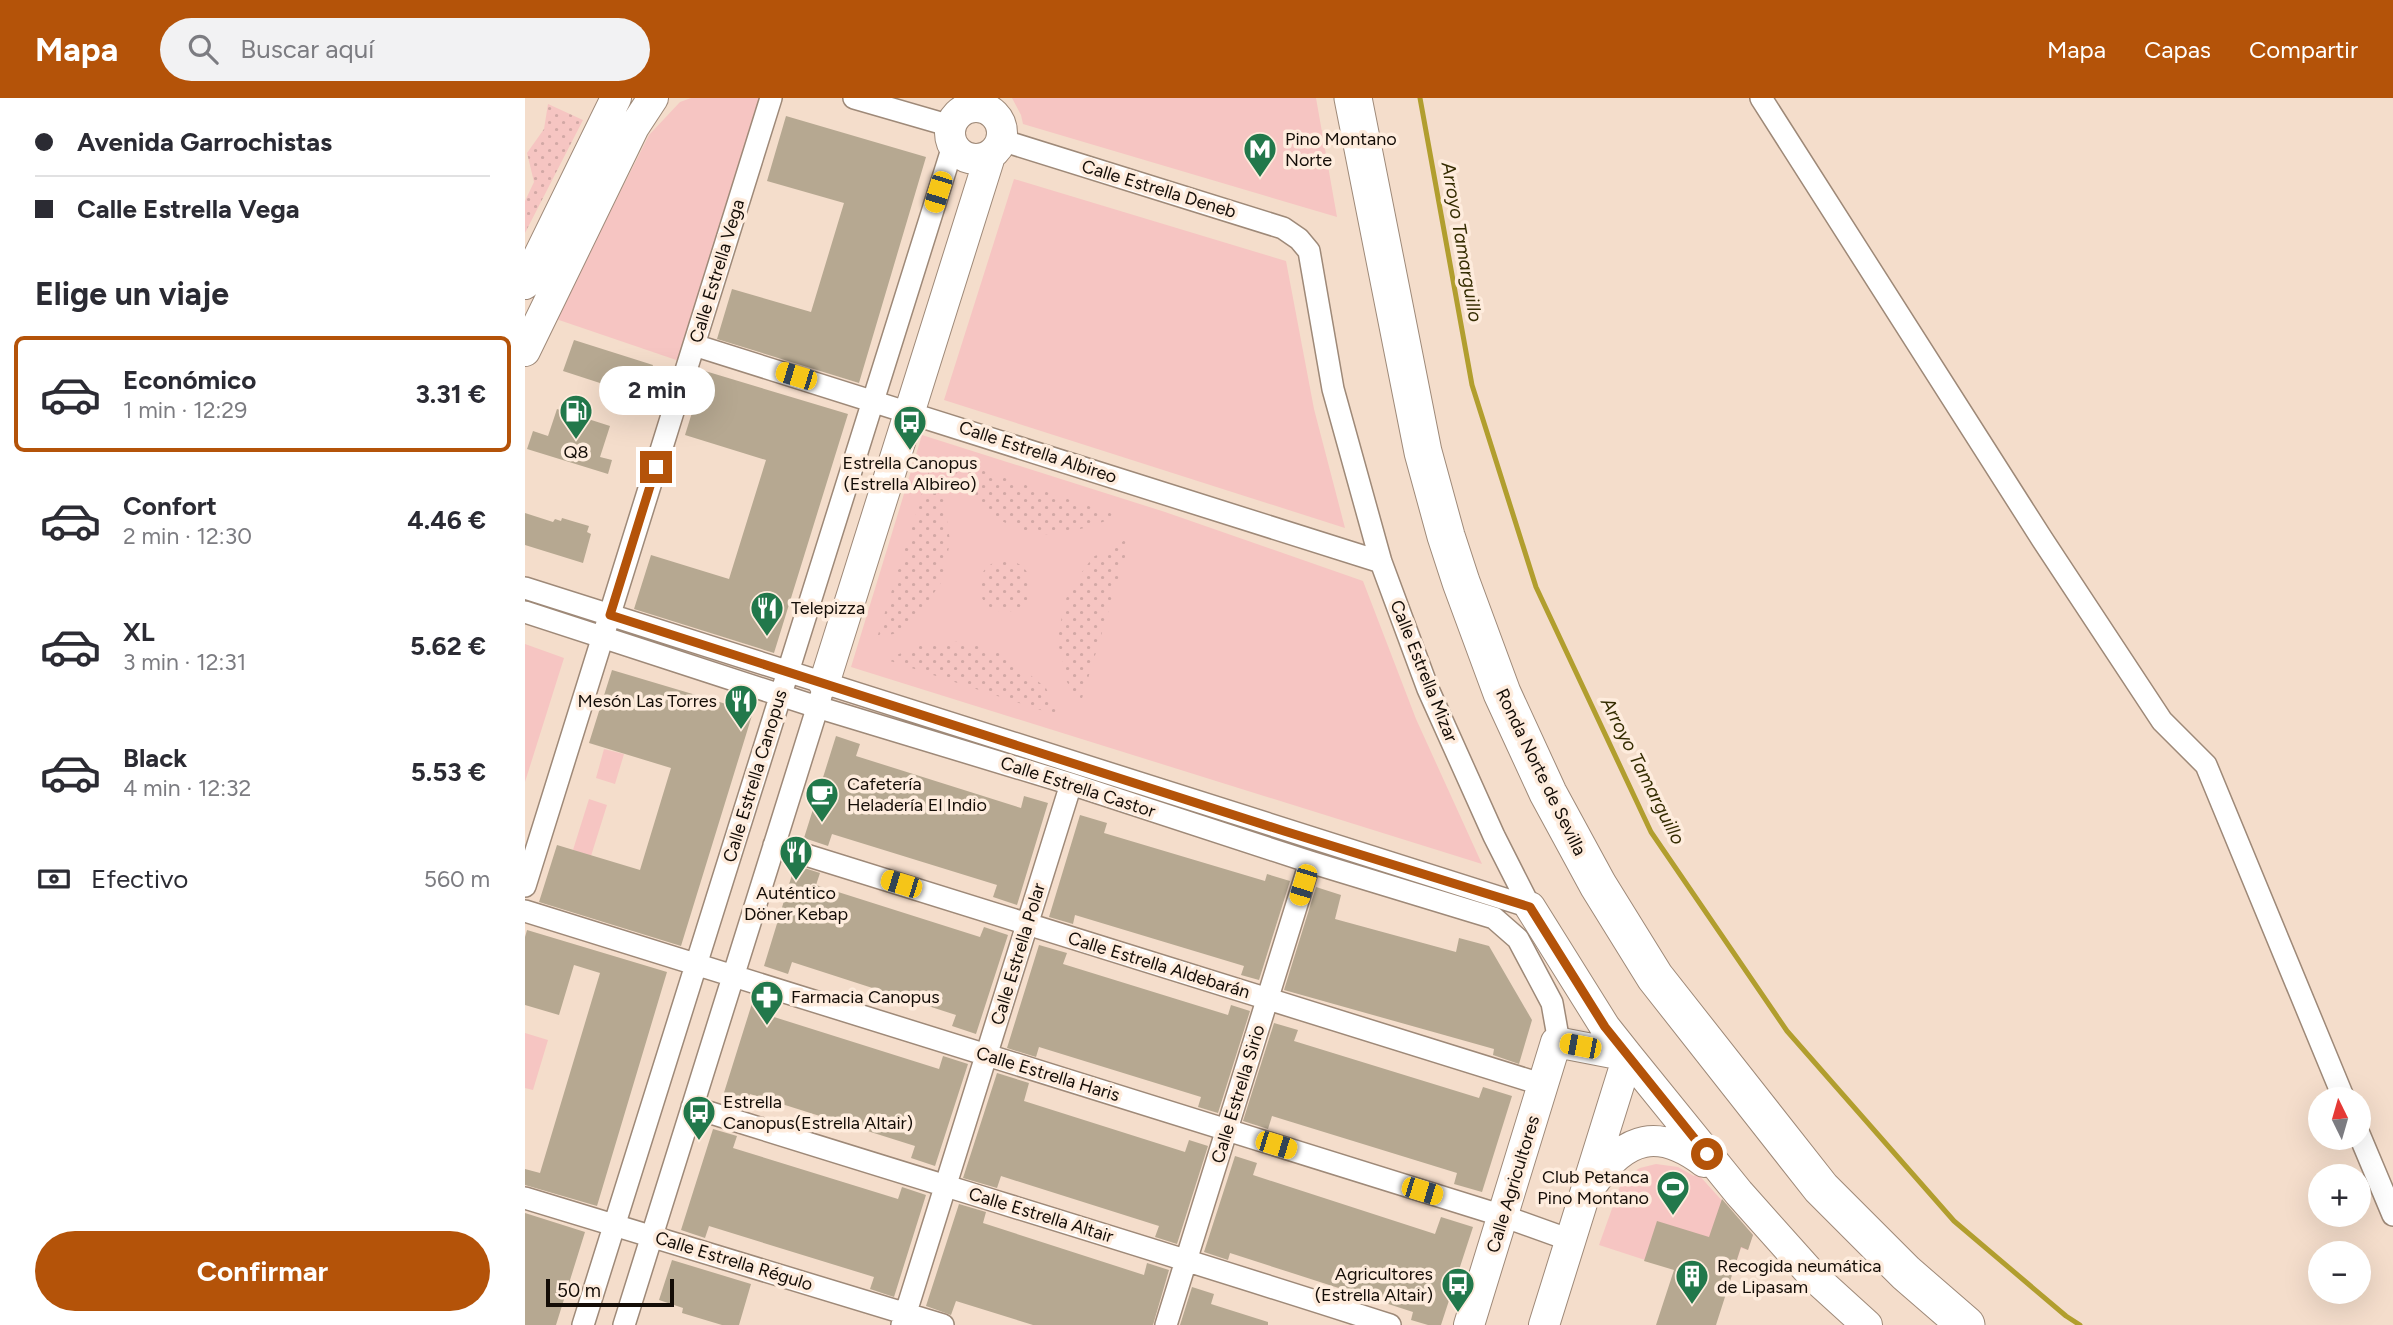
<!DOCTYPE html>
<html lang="es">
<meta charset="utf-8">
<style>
:root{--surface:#fff;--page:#f2f2f3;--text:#2b2b33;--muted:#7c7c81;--line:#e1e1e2;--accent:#b45309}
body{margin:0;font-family:Figtree,sans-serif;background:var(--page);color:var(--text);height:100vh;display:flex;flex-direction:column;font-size:26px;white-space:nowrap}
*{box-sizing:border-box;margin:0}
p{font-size:23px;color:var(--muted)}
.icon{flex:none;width:38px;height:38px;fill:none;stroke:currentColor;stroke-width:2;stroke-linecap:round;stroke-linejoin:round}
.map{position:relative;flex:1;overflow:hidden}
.side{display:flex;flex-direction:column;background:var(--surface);width:525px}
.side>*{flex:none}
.guide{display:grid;align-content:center;height:154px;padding:0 35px;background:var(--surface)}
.needle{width:46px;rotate:355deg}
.tools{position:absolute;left:1783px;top:989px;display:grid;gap:14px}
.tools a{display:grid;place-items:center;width:63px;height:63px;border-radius:50%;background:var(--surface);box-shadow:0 7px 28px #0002;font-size:35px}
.scale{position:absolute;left:21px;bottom:18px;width:128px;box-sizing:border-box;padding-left:7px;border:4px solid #140d07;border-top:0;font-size:19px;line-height:24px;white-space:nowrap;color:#140d07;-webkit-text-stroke:5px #feecdd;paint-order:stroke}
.end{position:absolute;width:32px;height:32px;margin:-16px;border:9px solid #b45309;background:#fff;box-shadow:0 0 0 4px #fff}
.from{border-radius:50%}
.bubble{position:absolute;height:49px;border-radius:24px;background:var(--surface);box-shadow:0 7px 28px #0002;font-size:23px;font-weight:700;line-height:49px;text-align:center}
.car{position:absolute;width:21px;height:42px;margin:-21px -10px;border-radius:9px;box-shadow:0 0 5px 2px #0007;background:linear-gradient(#f5c518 24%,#345 0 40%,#f5c518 0 76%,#345 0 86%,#f5c518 0)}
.guide b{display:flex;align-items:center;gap:24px;height:66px;font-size:26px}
.guide b+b{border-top:2px solid var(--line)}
.guide i{width:18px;height:18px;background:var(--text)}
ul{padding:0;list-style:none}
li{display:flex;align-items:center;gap:21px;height:116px;margin:0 14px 10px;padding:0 21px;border:4px solid transparent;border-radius:10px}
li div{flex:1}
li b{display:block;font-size:26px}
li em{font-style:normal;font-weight:700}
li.current{border-color:var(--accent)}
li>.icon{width:63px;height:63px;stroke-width:1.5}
h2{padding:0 35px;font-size:32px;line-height:84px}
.pay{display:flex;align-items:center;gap:18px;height:77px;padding:0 35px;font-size:26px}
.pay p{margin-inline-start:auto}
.button{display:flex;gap:14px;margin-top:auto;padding:14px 35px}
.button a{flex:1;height:80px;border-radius:42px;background:var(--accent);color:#fff;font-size:28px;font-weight:700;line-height:80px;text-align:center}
header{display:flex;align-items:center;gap:42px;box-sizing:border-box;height:98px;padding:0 35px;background:var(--accent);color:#fff}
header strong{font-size:33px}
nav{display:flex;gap:38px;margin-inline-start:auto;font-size:24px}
.search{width:490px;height:63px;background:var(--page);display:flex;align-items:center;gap:18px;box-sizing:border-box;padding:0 24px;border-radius:38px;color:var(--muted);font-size:26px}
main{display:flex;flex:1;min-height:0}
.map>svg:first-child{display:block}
.green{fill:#f6c5c2}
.garden{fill:url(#garden-dots)}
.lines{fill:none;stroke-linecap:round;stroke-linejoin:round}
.stream{stroke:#b19e2e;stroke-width:5}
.building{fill:#b6a891}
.street-casing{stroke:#9e8978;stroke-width:24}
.secondary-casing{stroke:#9e8978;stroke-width:32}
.highway-casing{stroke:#9e8978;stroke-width:39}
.street{stroke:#fff;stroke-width:21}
.secondary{stroke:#fff;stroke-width:30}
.highway{stroke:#fff;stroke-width:37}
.route{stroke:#b45309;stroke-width:9}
.labels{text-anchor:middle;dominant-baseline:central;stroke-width:7;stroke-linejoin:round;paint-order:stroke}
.poi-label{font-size:18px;fill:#140d07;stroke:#feecdd;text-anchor:start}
.street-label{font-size:18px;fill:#140d07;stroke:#feecdd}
.water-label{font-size:19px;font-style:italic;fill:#342c00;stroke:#feecdd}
</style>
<header>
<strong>Mapa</strong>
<div class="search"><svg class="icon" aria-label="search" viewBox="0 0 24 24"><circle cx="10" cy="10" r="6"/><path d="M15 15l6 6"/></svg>Buscar aquí</div>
<nav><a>Mapa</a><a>Capas</a><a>Compartir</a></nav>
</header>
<main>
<section class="side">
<div class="guide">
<b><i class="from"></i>Avenida Garrochistas</b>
<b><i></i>Calle Estrella Vega</b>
</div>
<h2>Elige un viaje</h2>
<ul>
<li class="current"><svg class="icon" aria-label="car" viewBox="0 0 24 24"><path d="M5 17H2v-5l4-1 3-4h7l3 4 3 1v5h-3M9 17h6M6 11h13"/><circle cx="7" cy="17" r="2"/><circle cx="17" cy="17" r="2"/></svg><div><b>Económico</b><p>1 min · 12:29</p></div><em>3.31 €</em></li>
<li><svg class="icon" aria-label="car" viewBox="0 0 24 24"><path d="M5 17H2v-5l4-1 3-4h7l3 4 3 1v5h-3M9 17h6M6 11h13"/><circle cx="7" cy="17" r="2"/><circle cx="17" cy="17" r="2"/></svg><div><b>Confort</b><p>2 min · 12:30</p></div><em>4.46 €</em></li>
<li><svg class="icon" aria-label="car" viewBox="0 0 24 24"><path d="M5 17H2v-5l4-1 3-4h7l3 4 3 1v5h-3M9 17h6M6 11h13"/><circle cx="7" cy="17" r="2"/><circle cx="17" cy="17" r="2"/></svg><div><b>XL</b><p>3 min · 12:31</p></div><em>5.62 €</em></li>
<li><svg class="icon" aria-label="car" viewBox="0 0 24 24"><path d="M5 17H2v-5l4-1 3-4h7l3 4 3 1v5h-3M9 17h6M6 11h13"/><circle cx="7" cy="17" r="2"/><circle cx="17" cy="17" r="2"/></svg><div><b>Black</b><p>4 min · 12:32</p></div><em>5.53 €</em></li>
</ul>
<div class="pay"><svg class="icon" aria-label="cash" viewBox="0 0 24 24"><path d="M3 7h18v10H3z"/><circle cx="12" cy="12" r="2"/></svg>Efectivo<p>560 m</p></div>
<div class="button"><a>Confirmar</a></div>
</section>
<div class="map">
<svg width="1868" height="1227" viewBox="0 0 1868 1227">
<defs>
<pattern id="garden-dots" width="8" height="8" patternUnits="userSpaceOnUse" patternTransform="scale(1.75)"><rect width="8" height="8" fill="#f6c5c2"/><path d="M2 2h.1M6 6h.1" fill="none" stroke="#d2a8a5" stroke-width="1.8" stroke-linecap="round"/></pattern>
</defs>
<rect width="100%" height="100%" fill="#f4ddcb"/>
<path class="green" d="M 166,0 L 246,0 L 163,266 L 31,221 L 124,37 L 155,4 Z
M 487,0 L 791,0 L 812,119 L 498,26 L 496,17 Z
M 489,81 L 761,163 L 789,311 L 820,430 L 419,302 Z
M 397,337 L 640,414 L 838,483 L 891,621 L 957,766 L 326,569 Z
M 0,546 L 39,560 L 0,684 Z
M 79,651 L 99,656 L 90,686 L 71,680 Z
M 64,701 L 82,707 L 66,758 L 48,752 Z
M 0,935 L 23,942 L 8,992 L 0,990 Z
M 1131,1066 L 1153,1069 L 1169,1078 L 1172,1075 L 1228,1137 L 1223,1152 L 1216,1150 L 1203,1189 L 1074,1147 L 1098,1080 L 1115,1070 Z"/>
<path class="garden" d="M 23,6 L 58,22 L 0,135 L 0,103 L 9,84 L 2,55 L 19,31 Z
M 426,362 L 594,418 C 571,427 550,434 525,436 C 500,438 463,419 447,401 C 437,390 431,375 426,362 Z
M 404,373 L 419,401 L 425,443 L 418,482 L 392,519 L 372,535 L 352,540 Z
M 606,439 L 555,607 L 542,584 L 532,540 L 543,493 L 568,459 Z
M454 488a26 26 0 1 1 52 0a26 26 0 1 1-52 0Z
M 439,543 L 481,557 L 521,590 L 534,618 L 362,562 L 390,548 Z"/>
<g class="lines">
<path class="stream" d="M 895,0 L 947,287 L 1011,489 L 1126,734 L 1262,933 L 1429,1123 L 1541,1218 L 1555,1227"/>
</g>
<path class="building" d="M 261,18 L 401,59 L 334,285 L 192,241 L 207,191 L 286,214 L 319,105 L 242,83 Z
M 49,242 L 128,267 L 118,299 L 38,273 Z
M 180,273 L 323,316 L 249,555 L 109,511 L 126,457 L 204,481 L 241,362 L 160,337 Z
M 32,311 L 85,328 L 75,359 L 87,362 L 83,376 L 2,351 L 8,333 L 23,338 Z
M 0,415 L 28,424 L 30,421 L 36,423 L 37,420 L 64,428 L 62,434 L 66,436 L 58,465 L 0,447 Z
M 87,572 L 228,614 L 156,848 L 14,804 L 32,747 L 115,772 L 146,670 L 64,645 Z
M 311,638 L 335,646 L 331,658 L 496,710 L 499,698 L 523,705 L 492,807 L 468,799 L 472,787 L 307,736 L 303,748 L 279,740 Z
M 555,717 L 582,725 L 579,735 L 740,783 L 742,776 L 765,783 L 734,882 L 716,877 L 719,868 L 550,817 L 548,826 L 524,819 Z
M 270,767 L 295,775 L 291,787 L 455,839 L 459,829 L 483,837 L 451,936 L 427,928 L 431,917 L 267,864 L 263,876 L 239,868 Z
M 791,789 L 816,797 L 810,821 L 931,854 L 934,840 L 964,848 L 1007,922 L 994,966 L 968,957 L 969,951 L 759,892 Z
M 2,832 L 142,874 L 72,1108 L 0,1087 L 0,1071 L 15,1075 L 75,875 L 49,867 L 34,917 L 0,907 L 0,839 Z
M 514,847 L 542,855 L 538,866 L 703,917 L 706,907 L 725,913 L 693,1015 L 673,1009 L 676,999 L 514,949 L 511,959 L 482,950 Z
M 229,899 L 253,907 L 249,919 L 414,971 L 418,958 L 443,966 L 410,1068 L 386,1060 L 390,1048 L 225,996 L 221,1009 L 197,1001 Z
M 749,925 L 773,932 L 769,943 L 954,1000 L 958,989 L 987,998 L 957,1094 L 929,1086 L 932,1075 L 747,1018 L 743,1031 L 718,1023 Z
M 472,975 L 504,985 L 499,1003 L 660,1054 L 664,1042 L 683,1048 L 652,1146 L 630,1139 L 634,1128 L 476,1078 L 472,1090 L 438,1080 Z
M 188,1031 L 212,1038 L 208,1050 L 373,1101 L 377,1089 L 401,1097 L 369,1199 L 345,1191 L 349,1179 L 184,1128 L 180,1140 L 156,1132 Z
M 710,1058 L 732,1065 L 728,1077 L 910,1136 L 916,1119 L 948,1129 L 916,1227 L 903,1227 L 886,1222 L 888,1214 L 705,1155 L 703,1162 L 679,1154 Z
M 1197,1101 L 1228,1137 L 1223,1152 L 1216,1149 L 1191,1227 L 1131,1227 L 1149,1172 L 1119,1163 L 1132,1123 L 1184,1139 Z
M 434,1106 L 461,1114 L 458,1125 L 619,1177 L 622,1165 L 644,1172 L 628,1227 L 508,1227 L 431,1203 L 426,1217 L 401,1208 Z
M 0,1115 L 60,1134 L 31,1227 L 0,1227 Z
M 147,1162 L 226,1186 L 214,1227 L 197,1227 L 157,1215 L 158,1210 L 134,1202 Z
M 667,1189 L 689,1196 L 686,1206 L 743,1224 L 743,1227 L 655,1227 Z"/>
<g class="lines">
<defs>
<path id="street" d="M 329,0 L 426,28
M 1236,0 L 1517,441 L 1637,623 L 1681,667 L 1819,1001
M 476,42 L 758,130 L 774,141 L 784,153 L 808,291 L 856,464 L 903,591 L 969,738 L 1005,809
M 169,247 L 856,464
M 0,490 L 1005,809
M 0,514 L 292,609 L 546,686 L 785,764 L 969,820 L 993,841 L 1027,905 L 1032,933 L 1031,944
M 249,747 L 1019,987
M 0,788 L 246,0
M 0,813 L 978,1118 L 1045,1142
M 167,1009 C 399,1082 633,1152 865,1227
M 1834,1036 L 1868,1117
M 0,1100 L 418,1227
M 58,1227 L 428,48
M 99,1227 L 296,598
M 377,1227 L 546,686
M 641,1227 L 785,764"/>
<path id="secondary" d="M425 35a26 26 0 1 1 52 0a26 26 0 1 1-52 0Z
M 0,186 L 91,0
M 0,253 L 109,29 L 128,0
M 299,586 L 465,58
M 1005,809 L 1080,929 L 1103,958 L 1214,1095 L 1289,1179 L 1342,1227
M 1069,1084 C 1101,1038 1134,1030 1179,1064
M 944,1227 L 1031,944 L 1103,958
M 1019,1227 L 1103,958"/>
<path id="highway" d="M 828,0 L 898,354 L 921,438 L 936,484 L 977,595 L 1023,695 L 1073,787 L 1130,879 L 1296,1090 L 1381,1175 L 1441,1227"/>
</defs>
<use href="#street" class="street-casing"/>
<use href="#secondary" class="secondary-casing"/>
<use href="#highway" class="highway-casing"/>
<use href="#street" class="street"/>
<use href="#secondary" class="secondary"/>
<use href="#highway" class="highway"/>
</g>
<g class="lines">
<path class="route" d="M 131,369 L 85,517 L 759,733 L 1005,809 L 1080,929 L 1182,1056"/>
</g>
<defs>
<symbol id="metro-pin" viewBox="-11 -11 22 30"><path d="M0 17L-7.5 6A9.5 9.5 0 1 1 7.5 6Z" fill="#22784b" stroke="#feecdd"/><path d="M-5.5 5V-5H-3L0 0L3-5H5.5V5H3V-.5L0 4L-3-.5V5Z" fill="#fff"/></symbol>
<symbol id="fuel-pin" viewBox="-11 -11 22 30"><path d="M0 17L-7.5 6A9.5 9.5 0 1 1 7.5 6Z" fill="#22784b" stroke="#feecdd"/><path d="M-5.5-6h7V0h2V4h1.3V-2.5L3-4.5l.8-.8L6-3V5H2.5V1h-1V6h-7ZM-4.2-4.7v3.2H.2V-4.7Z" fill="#fff"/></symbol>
<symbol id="bus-pin" viewBox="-11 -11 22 30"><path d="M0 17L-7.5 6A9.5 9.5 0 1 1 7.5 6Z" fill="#22784b" stroke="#feecdd"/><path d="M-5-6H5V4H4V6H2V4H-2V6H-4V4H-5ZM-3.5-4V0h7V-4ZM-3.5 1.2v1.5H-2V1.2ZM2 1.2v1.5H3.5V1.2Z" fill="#fff"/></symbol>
<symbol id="restaurant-pin" viewBox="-11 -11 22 30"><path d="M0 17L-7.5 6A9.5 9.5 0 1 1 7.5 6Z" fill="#22784b" stroke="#feecdd"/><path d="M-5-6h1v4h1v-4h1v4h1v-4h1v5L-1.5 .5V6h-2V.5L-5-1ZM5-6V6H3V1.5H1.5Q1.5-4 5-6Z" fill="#fff"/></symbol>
<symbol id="cafe-pin" viewBox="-11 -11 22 30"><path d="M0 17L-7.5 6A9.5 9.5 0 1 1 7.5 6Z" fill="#22784b" stroke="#feecdd"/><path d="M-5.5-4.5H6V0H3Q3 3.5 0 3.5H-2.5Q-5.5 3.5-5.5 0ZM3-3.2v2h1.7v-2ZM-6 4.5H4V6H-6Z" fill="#fff"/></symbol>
<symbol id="pharmacy-pin" viewBox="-11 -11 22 30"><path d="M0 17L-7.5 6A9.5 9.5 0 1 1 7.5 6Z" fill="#22784b" stroke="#feecdd"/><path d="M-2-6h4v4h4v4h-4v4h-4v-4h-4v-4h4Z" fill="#fff"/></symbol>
<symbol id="stadium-pin" viewBox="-11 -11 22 30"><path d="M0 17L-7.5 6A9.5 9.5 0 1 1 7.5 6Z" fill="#22784b" stroke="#feecdd"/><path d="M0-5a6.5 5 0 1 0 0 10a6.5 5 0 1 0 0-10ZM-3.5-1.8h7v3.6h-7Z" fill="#fff"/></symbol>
<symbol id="building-pin" viewBox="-11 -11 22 30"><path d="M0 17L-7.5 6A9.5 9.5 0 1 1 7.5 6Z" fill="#22784b" stroke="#feecdd"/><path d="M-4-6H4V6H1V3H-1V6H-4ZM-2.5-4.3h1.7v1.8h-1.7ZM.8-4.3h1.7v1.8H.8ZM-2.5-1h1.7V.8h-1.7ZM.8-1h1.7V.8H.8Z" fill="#fff"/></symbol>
</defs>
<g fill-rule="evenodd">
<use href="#metro-pin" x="716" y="32" width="38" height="52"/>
<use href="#fuel-pin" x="32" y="294" width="38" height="52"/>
<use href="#bus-pin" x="366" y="305" width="38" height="52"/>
<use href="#restaurant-pin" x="223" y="491" width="38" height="52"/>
<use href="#restaurant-pin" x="197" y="584" width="38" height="52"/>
<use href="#cafe-pin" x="278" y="677" width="38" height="52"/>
<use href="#restaurant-pin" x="252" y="735" width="38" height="52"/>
<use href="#pharmacy-pin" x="223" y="880" width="38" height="52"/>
<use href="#bus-pin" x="155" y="995" width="38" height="52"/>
<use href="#stadium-pin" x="1129" y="1070" width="38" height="52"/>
<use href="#building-pin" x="1148" y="1159" width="38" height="52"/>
<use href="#bus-pin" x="914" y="1167" width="38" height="52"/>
</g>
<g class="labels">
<g class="poi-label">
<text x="760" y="41">Pino Montano<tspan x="760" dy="21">Norte</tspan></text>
<text x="51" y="354" text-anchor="middle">Q8</text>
<text x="385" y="365" text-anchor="middle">Estrella Canopus<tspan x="385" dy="21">(Estrella Albireo)</tspan></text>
<text x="266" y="510">Telepizza</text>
<text x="192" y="603" text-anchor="end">Mesón Las Torres</text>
<text x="322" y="686">Cafetería<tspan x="322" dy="21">Heladería El Indio</tspan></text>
<text x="271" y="795" text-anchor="middle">Auténtico<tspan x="271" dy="21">Döner Kebap</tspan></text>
<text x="266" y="899">Farmacia Canopus</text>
<text x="198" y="1004">Estrella<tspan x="198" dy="21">Canopus(Estrella Altair)</tspan></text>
<text x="1124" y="1079" text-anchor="end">Club Petanca<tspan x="1124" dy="21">Pino Montano</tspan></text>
<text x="1192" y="1168">Recogida neumática<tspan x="1192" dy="21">de Lipasam</tspan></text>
<text x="908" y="1176" text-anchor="end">Agricultores<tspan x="908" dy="21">(Estrella Altair)</tspan></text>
</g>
<g class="street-label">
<text transform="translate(634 91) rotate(17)">Calle Estrella Deneb</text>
<text transform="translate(192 173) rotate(-73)">Calle Estrella Vega</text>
<text transform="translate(513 354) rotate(18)">Calle Estrella Albireo</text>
<text transform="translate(899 573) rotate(68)">Calle Estrella Mizar</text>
<text transform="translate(1016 674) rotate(64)">Ronda Norte de Sevilla</text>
<text transform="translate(230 678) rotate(-73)">Calle Estrella Canopus</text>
<text transform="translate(553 689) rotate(18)">Calle Estrella Castor</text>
<text transform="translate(493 856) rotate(-73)">Calle Estrella Polar</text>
<text transform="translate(634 867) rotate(17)">Calle Estrella Aldebarán</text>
<text transform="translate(523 976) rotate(17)">Calle Estrella Haris</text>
<text transform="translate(713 996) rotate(-73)">Calle Estrella Sirio</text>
<text transform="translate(988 1086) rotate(-73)">Calle Agricultores</text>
<text transform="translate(516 1117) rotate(17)">Calle Estrella Altair</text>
<text transform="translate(209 1163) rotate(17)">Calle Estrella Régulo</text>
</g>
<g class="water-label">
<text transform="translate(937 144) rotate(80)">Arroyo Tamarguillo</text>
<text transform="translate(1118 673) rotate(63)">Arroyo Tamarguillo</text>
</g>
</g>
</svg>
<div class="tools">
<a><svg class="needle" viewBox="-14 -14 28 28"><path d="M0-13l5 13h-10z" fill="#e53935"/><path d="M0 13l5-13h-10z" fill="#7c7c81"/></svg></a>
<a>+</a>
<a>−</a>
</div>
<div class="scale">50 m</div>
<i class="end from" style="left:1182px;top:1056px"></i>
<i class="end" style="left:131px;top:369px"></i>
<div class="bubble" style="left:74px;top:268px;width:116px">2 min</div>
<i class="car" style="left:413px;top:94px;rotate:197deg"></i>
<i class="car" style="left:271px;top:278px;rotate:287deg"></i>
<i class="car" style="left:376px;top:786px;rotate:287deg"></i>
<i class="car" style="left:778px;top:787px;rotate:197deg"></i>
<i class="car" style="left:1055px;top:948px;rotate:281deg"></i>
<i class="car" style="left:751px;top:1047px;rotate:107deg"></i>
<i class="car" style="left:897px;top:1093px;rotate:107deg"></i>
</div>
</main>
